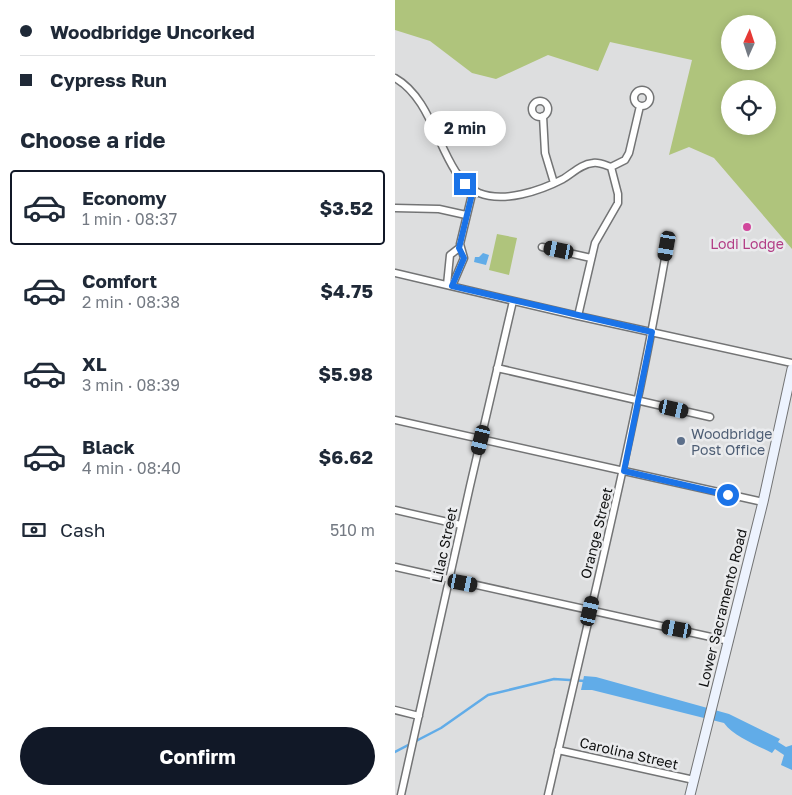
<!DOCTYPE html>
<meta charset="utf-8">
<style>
:root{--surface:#fff;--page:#f6f6f7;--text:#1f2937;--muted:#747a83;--line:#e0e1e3;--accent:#111827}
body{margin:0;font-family:"Golos Text",sans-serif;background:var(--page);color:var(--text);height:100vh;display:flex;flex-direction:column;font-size:19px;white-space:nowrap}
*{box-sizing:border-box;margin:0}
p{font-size:16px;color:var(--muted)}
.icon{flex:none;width:28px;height:28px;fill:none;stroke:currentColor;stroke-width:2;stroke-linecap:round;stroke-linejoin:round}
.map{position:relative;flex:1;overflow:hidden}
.drawer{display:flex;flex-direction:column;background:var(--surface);width:395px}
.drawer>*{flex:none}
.hud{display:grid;align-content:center;height:110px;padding:0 20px;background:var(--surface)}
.needle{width:32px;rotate:3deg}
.tools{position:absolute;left:326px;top:15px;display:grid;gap:10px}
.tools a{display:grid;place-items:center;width:55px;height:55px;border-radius:50%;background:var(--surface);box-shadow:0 2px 12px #0003;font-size:25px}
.end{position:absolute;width:22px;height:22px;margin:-11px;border:6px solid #1a73e8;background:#fff;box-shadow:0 0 0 2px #fff}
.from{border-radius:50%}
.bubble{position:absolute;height:35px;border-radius:18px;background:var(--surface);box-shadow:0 2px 12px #0003;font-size:16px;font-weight:700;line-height:35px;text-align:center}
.car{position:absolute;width:15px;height:30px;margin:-15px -8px;border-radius:6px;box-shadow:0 0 4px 1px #0007;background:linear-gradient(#222 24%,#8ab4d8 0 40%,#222 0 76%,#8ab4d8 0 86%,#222 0)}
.hud b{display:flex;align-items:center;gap:18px;height:48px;font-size:19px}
.hud b+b{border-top:1px solid var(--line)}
.hud i{width:12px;height:12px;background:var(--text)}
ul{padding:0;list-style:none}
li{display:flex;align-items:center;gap:15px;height:75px;margin:0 10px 8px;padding:0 10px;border:2px solid transparent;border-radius:5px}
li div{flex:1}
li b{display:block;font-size:19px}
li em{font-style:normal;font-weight:700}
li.active{border-color:var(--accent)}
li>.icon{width:45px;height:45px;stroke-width:1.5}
h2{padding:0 20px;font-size:22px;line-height:60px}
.pay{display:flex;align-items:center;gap:12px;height:55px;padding:0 20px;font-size:19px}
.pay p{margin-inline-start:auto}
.cta{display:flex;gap:10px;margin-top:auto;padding:10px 20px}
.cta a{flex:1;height:58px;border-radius:30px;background:var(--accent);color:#fff;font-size:20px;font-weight:700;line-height:58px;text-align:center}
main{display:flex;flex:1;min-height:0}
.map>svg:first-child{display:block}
.green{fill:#afc47c;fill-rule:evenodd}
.water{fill:#61ace8}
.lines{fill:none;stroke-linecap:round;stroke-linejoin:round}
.stream{stroke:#61ace8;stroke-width:2.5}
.minor-casing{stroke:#737475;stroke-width:9}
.secondary-casing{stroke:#737475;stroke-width:11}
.minor{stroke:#fff;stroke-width:6}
.secondary{stroke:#edf3fe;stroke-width:9}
.route{stroke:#1a73e8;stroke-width:6}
.hotel-dot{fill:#d1479c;stroke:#eaebed;stroke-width:2}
.service-dot{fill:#5c6f8a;stroke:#eaebed;stroke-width:2}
.labels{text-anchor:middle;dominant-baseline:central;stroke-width:5;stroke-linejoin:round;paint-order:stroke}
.hotel-label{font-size:14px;fill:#b23c85;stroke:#eaebed}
.service-label{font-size:14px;fill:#4e5e75;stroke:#eaebed;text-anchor:start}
.street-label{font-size:14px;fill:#0f1010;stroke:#eaebed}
</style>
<main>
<section class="drawer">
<div class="hud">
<b><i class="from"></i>Woodbridge Uncorked</b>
<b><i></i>Cypress Run</b>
</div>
<h2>Choose a ride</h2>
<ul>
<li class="active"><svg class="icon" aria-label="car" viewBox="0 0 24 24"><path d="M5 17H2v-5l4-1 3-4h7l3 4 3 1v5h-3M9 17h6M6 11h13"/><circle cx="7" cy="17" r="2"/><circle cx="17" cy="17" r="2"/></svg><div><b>Economy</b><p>1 min · 08:37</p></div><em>$3.52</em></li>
<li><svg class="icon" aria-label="car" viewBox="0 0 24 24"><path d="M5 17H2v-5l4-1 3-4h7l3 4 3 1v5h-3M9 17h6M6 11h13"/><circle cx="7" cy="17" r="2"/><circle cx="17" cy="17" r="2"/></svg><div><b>Comfort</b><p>2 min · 08:38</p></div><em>$4.75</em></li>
<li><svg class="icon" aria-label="car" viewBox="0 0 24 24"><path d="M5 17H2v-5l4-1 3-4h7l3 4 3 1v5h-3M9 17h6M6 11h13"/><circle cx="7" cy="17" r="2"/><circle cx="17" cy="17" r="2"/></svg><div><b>XL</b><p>3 min · 08:39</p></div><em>$5.98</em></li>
<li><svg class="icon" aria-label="car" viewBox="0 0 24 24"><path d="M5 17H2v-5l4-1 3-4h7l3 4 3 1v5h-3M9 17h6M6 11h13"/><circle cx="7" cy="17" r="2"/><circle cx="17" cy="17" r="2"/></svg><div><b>Black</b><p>4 min · 08:40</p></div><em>$6.62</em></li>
</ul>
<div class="pay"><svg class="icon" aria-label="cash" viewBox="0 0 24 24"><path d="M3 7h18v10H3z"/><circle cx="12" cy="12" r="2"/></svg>Cash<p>510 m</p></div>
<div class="cta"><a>Confirm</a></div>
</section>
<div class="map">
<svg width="397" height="795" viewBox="0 0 397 795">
<rect width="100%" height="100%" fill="#dddedf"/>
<path class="green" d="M 0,0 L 397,0 L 397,249 L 319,158 L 294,147 L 274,155 L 297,60 L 215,42 L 203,71 L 153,55 L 101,79 L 77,73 L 35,41 L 0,30 ZM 335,24 L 372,24 L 372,61 L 335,61 ZM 335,89 L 372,89 L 372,126 L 335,126 Z
M 102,234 L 122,238 L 114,275 L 94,270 Z"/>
<path class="water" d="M 88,253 L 94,255 L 91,265 L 79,262 L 80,257 L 84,257 Z
M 189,676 L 201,677 L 334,714 L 385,739 L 383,742 L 391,747 L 397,745 L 397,770 L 386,765 L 389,755 L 380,749 L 377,753 C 362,745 339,737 329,723 L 197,690 L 186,690 Z"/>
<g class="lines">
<path class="stream" d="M 0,752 L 46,728 L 93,695 L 159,679 L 190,681"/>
<defs>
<path id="minor" d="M 0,78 C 43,102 45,176 84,193 C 109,203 145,191 168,179 C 178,173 186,164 198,163 C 204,162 210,165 216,167
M239 98a8 8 0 1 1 16 0a8 8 0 1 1-16 0Z
M137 109a8 8 0 1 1 16 0a8 8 0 1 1-16 0Z
M 148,116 L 150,153 L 159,183
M 216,167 L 230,160 L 234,153 L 245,106
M 0,208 L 44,209 L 71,215
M 147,247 L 196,258
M 0,273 L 183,316 L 397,363
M 52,285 L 55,255 L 64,248
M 57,286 L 69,258 L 65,244 L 78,190
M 183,316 L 200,243 L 223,203 L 223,194 L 216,167
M 102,368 L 315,417
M 0,420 L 368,502
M 0,510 L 66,525
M 0,567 L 334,641
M 0,710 L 24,716
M 163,750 L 299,780
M 6,795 L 75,486 L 118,301
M 153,795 C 195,612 240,431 272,247"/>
<path id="secondary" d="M 295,795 L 368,502 L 397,369"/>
</defs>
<use href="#minor" class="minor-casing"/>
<use href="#secondary" class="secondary-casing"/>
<use href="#minor" class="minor"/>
<use href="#secondary" class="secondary"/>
</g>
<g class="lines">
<path class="route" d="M 70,184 L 78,190 L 64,248 L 69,258 L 57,286 L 257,332 L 229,471 L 333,495"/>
</g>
<circle class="hotel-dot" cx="352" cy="227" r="5"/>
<circle class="service-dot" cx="286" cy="441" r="5"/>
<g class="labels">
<g class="hotel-label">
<text x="352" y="243">Lodi Lodge</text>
</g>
<g class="service-label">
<text x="296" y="433">Woodbridge<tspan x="296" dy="16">Post Office</tspan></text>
</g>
<g class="street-label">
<text transform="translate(201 533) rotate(-76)">Orange Street</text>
<text transform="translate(49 545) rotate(-78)">Lilac Street</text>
<text transform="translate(327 608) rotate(-76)">Lower Sacramento Road</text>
<text transform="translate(234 753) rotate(13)">Carolina Street</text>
</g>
</g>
</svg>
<div class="tools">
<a><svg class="needle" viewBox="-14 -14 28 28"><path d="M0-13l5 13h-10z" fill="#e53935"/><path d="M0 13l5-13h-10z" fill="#747a83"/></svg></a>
<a><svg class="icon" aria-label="locate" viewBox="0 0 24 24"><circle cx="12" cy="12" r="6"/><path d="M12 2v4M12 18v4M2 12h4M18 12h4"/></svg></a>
</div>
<i class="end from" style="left:333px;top:495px"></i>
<i class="end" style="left:70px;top:184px"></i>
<div class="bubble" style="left:29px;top:111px;width:82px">2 min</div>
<i class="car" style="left:272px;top:246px;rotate:190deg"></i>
<i class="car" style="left:164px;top:250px;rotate:282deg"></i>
<i class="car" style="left:279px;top:409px;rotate:103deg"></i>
<i class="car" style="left:86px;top:440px;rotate:194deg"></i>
<i class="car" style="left:68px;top:583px;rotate:101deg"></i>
<i class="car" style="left:195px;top:611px;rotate:13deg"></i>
<i class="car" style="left:282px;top:629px;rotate:281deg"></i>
</div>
</main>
